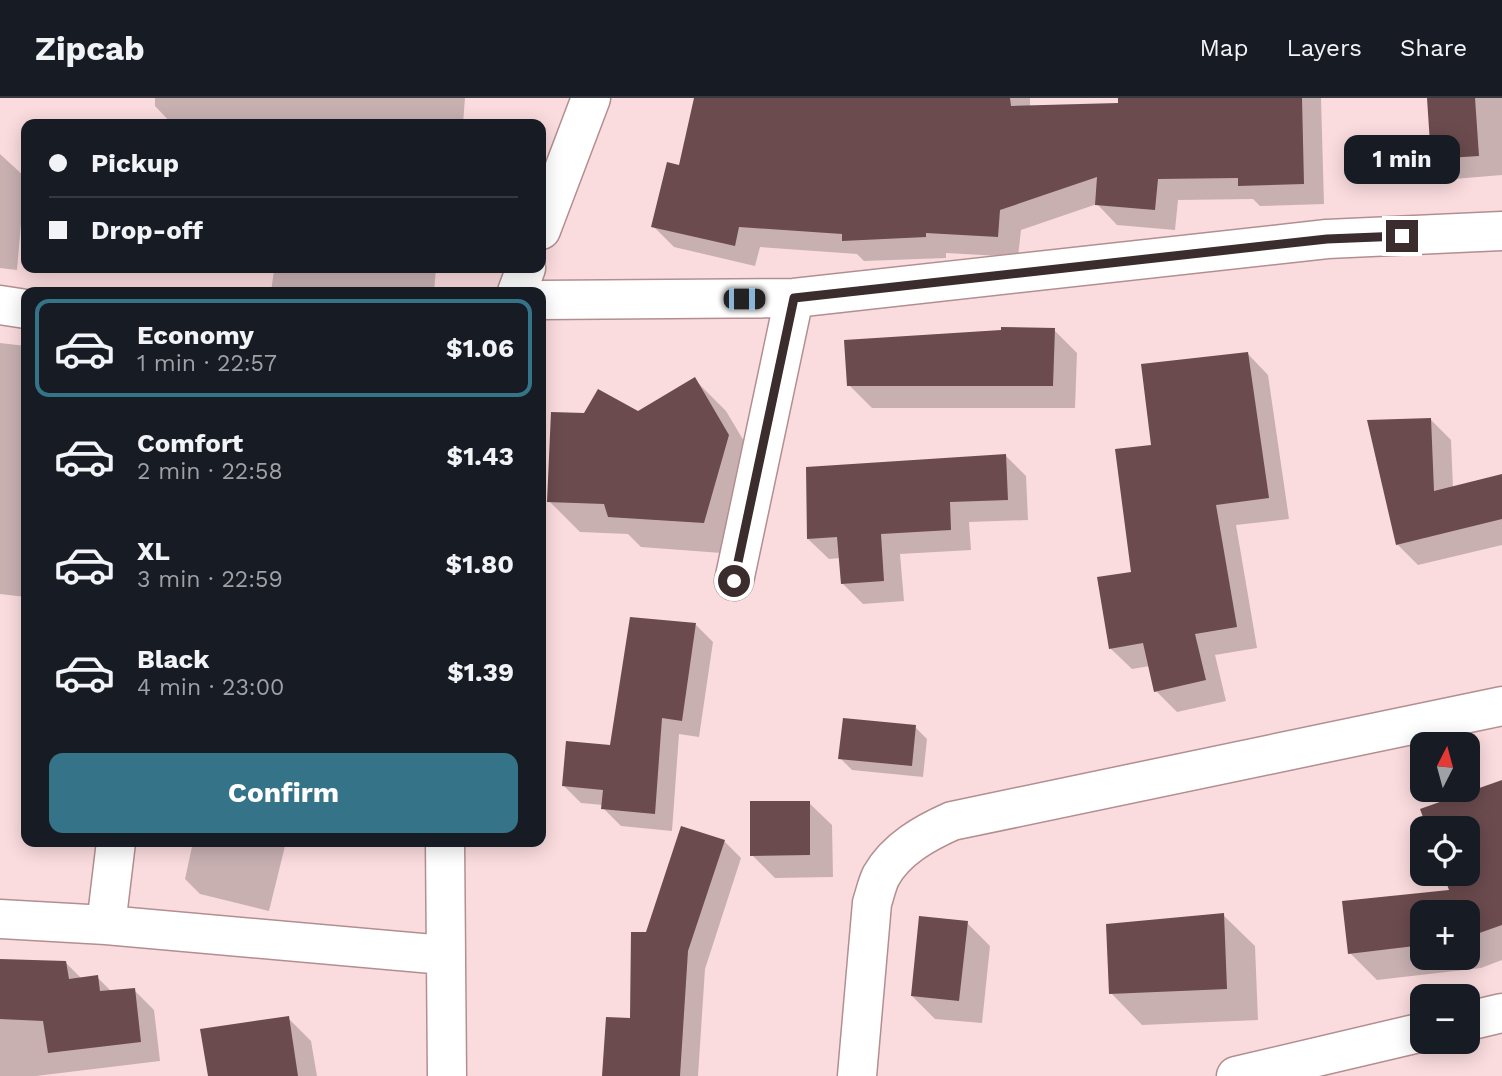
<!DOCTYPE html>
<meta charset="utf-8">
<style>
:root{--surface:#171b24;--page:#242831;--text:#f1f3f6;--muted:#9ea1a6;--line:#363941;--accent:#347388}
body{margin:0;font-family:"Work Sans",sans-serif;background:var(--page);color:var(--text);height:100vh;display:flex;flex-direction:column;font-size:26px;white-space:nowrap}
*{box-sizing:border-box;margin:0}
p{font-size:23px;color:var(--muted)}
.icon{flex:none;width:38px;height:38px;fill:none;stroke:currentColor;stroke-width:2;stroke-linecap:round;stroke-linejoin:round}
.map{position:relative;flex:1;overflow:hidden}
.panel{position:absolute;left:21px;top:189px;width:525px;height:560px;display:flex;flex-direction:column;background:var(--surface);border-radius:14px;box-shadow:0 4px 18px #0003}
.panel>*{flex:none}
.top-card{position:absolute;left:21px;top:21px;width:525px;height:154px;border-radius:14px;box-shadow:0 4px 18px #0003;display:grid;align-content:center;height:154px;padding:0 28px;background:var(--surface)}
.needle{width:46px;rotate:6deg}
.tools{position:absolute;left:1410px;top:634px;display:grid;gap:14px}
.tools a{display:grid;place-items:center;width:70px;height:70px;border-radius:14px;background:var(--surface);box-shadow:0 4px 18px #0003;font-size:35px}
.end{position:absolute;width:32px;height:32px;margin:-16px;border:9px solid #3b2c2d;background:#fff;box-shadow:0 0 0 4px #fff}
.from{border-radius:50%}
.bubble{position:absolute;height:49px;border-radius:14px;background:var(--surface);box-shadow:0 4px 18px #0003;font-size:23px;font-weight:700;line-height:49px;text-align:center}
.car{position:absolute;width:21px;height:42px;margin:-21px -10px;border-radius:9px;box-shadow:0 0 5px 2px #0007;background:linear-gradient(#222 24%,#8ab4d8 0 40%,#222 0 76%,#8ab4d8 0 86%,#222 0)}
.top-card b{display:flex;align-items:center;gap:24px;height:66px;font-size:26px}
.top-card b+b{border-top:2px solid var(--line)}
.top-card i{width:18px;height:18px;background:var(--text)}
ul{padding:12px 0 0;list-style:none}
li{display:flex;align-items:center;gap:21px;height:98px;margin:0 14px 10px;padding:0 14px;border:4px solid transparent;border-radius:14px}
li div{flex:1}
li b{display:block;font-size:26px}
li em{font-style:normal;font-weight:700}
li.selected{border-color:var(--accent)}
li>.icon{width:63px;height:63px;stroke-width:1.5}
.action{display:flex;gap:14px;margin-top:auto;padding:14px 28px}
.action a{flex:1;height:80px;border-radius:14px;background:var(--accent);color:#fff;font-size:28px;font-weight:700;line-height:80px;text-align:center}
header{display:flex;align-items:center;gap:42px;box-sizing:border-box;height:98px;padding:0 35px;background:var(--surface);border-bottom:2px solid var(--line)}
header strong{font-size:33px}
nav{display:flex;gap:38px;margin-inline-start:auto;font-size:24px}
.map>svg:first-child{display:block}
.shadow{fill:#0003;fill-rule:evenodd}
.building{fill:#6b4b4e}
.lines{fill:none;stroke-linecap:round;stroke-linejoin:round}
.street-casing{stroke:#b38e91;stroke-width:41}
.street{stroke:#fff;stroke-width:38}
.route{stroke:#3b2c2d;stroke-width:9}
</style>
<header>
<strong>Zipcab</strong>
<nav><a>Map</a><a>Layers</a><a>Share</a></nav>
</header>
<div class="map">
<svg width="1502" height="978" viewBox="0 0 1502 978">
<rect width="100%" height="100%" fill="#fbdcde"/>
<path class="shadow" d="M 155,0 L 465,0 L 463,26 L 305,26 L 245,21 L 245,26 L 172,26 L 155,8 Z
M 696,0 L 1030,0 L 1030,10 L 1120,7 L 1120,0 L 1321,0 L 1324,106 L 1260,108 L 1253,101 L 1178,102 L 1175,132 L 1117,127 L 1097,106 L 1021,132 L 1018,159 L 946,155 L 946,160 L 864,163 L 857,156 L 760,149 L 755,168 L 674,149 L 653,128 L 680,69 Z
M 1429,0 L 1502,0 L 1502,77 L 1454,81 L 1433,60 Z
M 0,56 L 25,79 L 17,172 L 0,170 Z
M 292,170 L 436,170 L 434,194 L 271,194 L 274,172 L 292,173 Z
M 1054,232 L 1077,255 L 1075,310 L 872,310 L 849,287 Z
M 0,245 L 26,248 L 26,499 L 0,496 Z
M 1247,255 L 1268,277 L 1289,421 L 1236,427 L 1257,550 L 1215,557 L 1226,603 L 1177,614 L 1156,593 L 1150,568 L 1132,571 L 1110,550 L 1133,475 L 1153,348 Z
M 694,281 L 726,313 L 760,370 L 735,456 L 641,449 L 628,436 L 580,434 L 549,403 L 638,315 Z
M 1430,321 L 1451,342 L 1453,390 L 1502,378 L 1502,447 L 1418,467 L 1397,446 Z
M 1006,358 L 1026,378 L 1028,422 L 969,424 L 971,452 L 900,456 L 904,503 L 863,506 L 842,485 L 840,460 L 829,461 L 808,441 Z
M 696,527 L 713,544 L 699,639 L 679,636 L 672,733 L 621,728 L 603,710 L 603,707 L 581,705 L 564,688 L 612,649 Z
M 915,629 L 927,641 L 923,679 L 852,672 L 840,660 Z
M 1502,684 L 1502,862 L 1481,870 L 1377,882 L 1350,855 L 1452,794 L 1468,775 ZM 1423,814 L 1468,814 L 1468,859 L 1423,859 Z
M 809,705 L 832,727 L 833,779 L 775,780 L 752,757 Z
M 724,743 L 741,760 L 705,871 L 698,978 L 603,978 L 631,922 L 647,836 Z
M 193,744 L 286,744 L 269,813 L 200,796 L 185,781 Z
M 1223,817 L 1255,848 L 1258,922 L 1142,927 L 1111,895 Z
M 967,825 L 990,848 L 982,925 L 935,921 L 912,898 Z
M 0,863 L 66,865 L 82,881 L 97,879 L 112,894 L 134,892 L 154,912 L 160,963 L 36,978 L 0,978 Z
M 288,920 L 311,943 L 317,978 L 209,978 Z"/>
<path class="building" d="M 694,0 L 1010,0 L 1011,8 L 1118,5 L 1118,0 L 1302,0 L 1304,86 L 1238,88 L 1238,80 L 1158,81 L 1155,112 L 1095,107 L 1097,79 L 1000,112 L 998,139 L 926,135 L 926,139 L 842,143 L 842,136 L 739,129 L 735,148 L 651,129 L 667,64 L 679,67 Z
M 1427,0 L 1475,0 L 1479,58 L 1431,61 Z
M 1001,229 L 1055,230 L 1053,288 L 847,288 L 844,242 L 1001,232 Z
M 1248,254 L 1269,400 L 1216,407 L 1237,529 L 1195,536 L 1206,582 L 1154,594 L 1143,545 L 1109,551 L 1097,479 L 1131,474 L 1115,351 L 1151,347 L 1141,266 Z
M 695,279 L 729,337 L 704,425 L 608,419 L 604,406 L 547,404 L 551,314 L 584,315 L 598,291 L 638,313 Z
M 1431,320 L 1434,393 L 1502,376 L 1502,421 L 1396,447 L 1367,322 Z
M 1006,356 L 1008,402 L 950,404 L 951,432 L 881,436 L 884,483 L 841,486 L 837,439 L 807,441 L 806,369 Z
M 630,519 L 696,525 L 682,623 L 662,620 L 655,716 L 601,711 L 603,692 L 562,688 L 566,643 L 610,647 Z
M 843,620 L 916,627 L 912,668 L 838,661 Z
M 1502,682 L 1502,827 L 1468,839 L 1468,814 L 1423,814 L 1423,847 L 1348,856 L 1342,803 L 1449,792 L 1443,775 L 1468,775 L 1468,730 L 1427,730 L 1420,711 Z
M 750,703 L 810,703 L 810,757 L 750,758 Z
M 681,728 L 725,742 L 688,853 L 680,978 L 602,978 L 606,919 L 630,920 L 631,834 L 646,834 Z
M 1224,815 L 1227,891 L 1109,896 L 1106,826 Z
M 919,818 L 968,823 L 959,903 L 911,898 Z
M 0,861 L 66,863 L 69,881 L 98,877 L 100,893 L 135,890 L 141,944 L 48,955 L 43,923 L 0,921 Z
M 289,918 L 298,978 L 208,978 L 200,931 Z"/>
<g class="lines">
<defs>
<path id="street" d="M 541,132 L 591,0
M 517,194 L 526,170
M 541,202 L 794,200 L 1327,141 L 1502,133
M 0,207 L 26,211
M 734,483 L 794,200
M 445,744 L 447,978
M 0,821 L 106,827 L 444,857
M 106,827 L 116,744
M 1468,923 L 1502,915
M 857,978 L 872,805 C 875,796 877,786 881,778 C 896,751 925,735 952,723 L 1502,608
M 1236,978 L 1423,934"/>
</defs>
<use href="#street" class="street-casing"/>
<use href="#street" class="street"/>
</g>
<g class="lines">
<path class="route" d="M 734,483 L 794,200 L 1327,141 L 1402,138"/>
</g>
</svg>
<div class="tools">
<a><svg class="needle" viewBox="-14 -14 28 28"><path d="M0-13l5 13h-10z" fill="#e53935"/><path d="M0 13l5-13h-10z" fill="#9ea1a6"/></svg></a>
<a><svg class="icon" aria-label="locate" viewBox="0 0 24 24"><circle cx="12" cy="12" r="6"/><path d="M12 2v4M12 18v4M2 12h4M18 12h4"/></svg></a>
<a>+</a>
<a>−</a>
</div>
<i class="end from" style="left:734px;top:483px"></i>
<i class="end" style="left:1402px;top:138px"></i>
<div class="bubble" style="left:1344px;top:37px;width:116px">1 min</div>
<i class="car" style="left:744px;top:201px;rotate:90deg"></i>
<div class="top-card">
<b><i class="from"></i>Pickup</b>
<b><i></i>Drop-off</b>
</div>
<section class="panel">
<ul>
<li class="selected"><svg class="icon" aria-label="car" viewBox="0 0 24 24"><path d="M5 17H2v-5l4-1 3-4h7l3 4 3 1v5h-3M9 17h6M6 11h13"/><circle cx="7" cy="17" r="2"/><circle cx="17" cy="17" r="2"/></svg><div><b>Economy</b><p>1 min · 22:57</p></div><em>$1.06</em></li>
<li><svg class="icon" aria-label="car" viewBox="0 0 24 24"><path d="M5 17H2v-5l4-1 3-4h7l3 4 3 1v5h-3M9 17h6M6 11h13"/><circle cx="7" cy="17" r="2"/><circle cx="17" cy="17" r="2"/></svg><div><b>Comfort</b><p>2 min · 22:58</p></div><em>$1.43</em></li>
<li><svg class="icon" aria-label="car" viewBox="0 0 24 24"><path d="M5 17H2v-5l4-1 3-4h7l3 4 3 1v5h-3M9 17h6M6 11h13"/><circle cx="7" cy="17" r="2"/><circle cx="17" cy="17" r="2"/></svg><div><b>XL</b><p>3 min · 22:59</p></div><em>$1.80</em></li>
<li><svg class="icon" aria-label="car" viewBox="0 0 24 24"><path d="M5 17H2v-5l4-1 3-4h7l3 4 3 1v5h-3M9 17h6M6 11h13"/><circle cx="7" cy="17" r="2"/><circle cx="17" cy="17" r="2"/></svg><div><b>Black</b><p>4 min · 23:00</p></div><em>$1.39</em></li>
</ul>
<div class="action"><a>Confirm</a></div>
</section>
</div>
